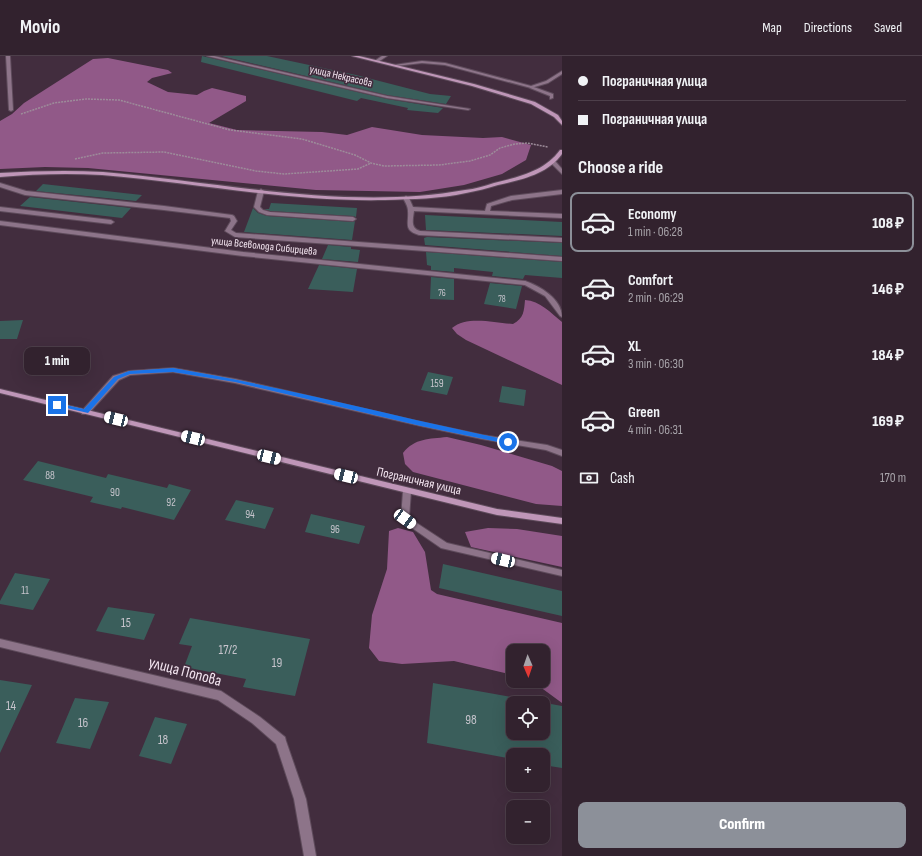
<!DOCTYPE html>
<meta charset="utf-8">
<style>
:root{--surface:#32222e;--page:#3d2f3a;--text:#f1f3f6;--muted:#a8a4aa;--line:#4d3f4a;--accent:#8c9099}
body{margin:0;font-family:"Sofia Sans Condensed",sans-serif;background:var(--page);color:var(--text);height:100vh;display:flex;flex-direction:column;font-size:15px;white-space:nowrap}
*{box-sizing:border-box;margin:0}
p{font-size:13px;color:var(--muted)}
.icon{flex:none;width:22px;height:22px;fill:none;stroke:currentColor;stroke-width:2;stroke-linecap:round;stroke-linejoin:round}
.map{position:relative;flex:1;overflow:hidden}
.details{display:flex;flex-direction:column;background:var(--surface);width:360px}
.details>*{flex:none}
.guide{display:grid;align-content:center;height:88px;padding:0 16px;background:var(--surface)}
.needle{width:26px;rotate:178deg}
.fabs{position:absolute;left:506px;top:588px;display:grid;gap:8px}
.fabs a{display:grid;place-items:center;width:44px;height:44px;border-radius:8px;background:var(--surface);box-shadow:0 4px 16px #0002,0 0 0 1px var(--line);font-size:20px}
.end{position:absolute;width:18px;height:18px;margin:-9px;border:5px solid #1a73e8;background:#fff;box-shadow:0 0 0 2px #fff}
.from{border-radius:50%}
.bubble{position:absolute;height:28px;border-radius:8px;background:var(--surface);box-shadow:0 4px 16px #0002,0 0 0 1px var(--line);font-size:13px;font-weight:800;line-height:28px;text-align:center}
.car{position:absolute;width:12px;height:24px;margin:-12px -6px;border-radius:5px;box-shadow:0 0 3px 1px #0007;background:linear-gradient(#fff 24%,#345 0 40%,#fff 0 76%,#345 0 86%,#fff 0)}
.guide b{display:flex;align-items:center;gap:14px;height:38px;font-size:15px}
.guide b+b{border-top:1px solid var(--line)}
.guide i{width:10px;height:10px;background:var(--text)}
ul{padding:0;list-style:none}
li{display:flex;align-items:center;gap:12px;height:60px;margin:0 8px 6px;padding:0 8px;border:2px solid transparent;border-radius:8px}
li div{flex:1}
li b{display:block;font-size:15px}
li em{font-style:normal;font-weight:800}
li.current{border-color:var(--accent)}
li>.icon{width:36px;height:36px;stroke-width:1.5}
h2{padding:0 16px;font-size:18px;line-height:48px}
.pay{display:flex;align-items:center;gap:10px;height:44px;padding:0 16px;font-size:15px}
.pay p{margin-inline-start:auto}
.action{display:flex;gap:8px;margin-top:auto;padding:8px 16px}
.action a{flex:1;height:46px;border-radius:8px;background:var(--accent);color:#fff;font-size:16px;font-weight:800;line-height:46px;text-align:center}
header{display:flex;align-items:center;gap:24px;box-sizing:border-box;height:56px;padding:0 20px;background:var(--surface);border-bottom:1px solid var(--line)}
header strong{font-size:19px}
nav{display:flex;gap:22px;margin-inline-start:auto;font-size:14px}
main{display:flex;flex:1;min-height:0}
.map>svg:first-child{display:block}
.forest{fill:#915988}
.building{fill:#3a5e5b;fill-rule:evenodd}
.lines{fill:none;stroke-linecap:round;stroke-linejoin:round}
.service-casing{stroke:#5e4b5b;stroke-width:2}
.minor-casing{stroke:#5e4b5b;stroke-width:2}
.secondary-casing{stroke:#5e4b5b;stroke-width:2}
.path{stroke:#9d8c9a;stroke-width:1.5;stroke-dasharray:2 1;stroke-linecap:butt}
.service{fill:#8d7489;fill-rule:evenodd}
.minor{fill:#8d7489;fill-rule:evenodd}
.secondary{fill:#bf96b8;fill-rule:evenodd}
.route{fill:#1a73e8}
.labels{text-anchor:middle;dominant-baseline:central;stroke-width:3.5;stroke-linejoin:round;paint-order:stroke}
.far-number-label{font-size:9px;fill:#c6c4cc}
.far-street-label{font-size:11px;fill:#f4e6f1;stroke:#422d3e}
.number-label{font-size:11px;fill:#c6c4cc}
.street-label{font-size:13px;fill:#f4e6f1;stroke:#422d3e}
.near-number-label{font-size:13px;fill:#c6c4cc}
.near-street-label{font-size:16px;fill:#f4e6f1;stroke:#422d3e}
</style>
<header>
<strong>Movio</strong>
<nav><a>Map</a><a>Directions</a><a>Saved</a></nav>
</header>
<main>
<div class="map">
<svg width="562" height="800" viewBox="0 0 562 800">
<rect width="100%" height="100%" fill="#422d3e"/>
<path class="forest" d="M 108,2 L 168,14 L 172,17 L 152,22 L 147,26 L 168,36 L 197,39 L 204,35 L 212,32 L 246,40 L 246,45 L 209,67 L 237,74 L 322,76 L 347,79 L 372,71 L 422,79 L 483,82 L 502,81 L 531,89 L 526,104 L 502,118 L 464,129 L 420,136 L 316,134 L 88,112 L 45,111 L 0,113 L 0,65 L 12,58 L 24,47 L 93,3 Z
M 525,244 C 540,245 551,257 562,266 L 562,329 L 466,284 L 457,278 L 452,272 C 467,259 495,267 513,268 C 524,262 524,255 525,244 Z
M 447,381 L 481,389 L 552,410 L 562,415 L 562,450 L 536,448 L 413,416 L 405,408 L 403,397 C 415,382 429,383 447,381 Z
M 398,472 L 413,476 L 425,496 L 431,534 L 437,538 L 562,567 L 562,647 L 532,625 L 543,625 L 543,595 L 513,595 L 513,619 L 454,605 L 402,608 L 379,605 L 369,592 L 372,559 L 387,513 L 389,475 Z
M 488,472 L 517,473 L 562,480 L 562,511 L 471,491 L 465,476 Z"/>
<path class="building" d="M 202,0 L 387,43 L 443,52 L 438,57 L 407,54 L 408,52 L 361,42 L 357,45 L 201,6 Z
M 221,0 L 267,0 L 356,19 L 430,38 L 451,40 L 446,48 L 387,39 Z
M 43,128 L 142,139 L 136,145 L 36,135 Z
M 30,141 L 131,152 L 122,162 L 20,150 Z
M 271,147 L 357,152 L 356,161 L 353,160 L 270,155 L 264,153 L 269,153 Z
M 253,152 L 258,157 L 267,160 L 353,166 L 355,165 L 352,184 L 244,176 Z
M 425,159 L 562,166 L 562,180 L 426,174 Z
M 427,181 L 562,187 L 562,200 L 425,189 L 424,182 Z
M 328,189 L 351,191 L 351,193 L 360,194 L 358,206 L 322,203 Z
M 426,196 L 562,206 L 562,222 L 525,219 L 523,223 L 492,220 L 493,216 L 454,212 L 454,216 L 431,214 L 431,210 L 427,209 Z
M 319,209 L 357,213 L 353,236 L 308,233 Z
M 431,221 L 454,223 L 454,244 L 430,243 Z
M 490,227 L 522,230 L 516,253 L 484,248 Z
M 23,264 L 17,283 L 0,283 L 0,265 Z
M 428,316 L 453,321 L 447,339 L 421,334 Z
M 502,330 L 526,334 L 524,350 L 499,346 Z
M 38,405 L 106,422 L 108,418 L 167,432 L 169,428 L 191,434 L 174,464 L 122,451 L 121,453 L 90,446 L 93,441 L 23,424 Z
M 236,444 L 274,452 L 265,473 L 225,464 Z
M 311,458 L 365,470 L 359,488 L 305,476 Z
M 443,508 L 562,535 L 562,560 L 439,532 Z
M 15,517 L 50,523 L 33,554 L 0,548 L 0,545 Z
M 108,551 L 155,558 L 144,584 L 96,575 Z
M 190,562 L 310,583 L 295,640 L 243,631 L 246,623 L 184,611 L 192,590 L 179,588 Z
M 0,624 L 32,629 L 0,697 Z
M 433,627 L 562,650 L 562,712 L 543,709 L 543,699 L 513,699 L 513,703 L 427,687 ZM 513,647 L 543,647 L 543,677 L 513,677 Z
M 75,642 L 109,646 L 90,693 L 56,687 Z
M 155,661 L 187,668 L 171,708 L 139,700 Z"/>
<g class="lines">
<defs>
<path id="service" d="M 382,0 L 387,0 L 378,6 L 376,6 L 376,4 Z
M 531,30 L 553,38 L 553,42 L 550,43 L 550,40 L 530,32 Z
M 0,127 L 26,135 L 164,150 L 232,159 L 234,160 L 237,165 L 231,174 L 236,177 L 562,201 L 562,205 L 235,181 L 225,175 L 231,165 L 230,162 L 164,154 L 25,139 L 0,131 Z
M 261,133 L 264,135 L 260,151 L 263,154 L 270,156 L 353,161 L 356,163 L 353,165 L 267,159 L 259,156 L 254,151 L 258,135 Z
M 562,134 L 562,138 L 512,144 L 491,150 L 490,155 L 562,158 L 562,162 L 414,155 C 413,163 410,172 420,175 L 562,182 L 562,186 L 419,179 C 403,174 409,168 408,155 C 408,150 405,146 403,142 L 406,140 L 409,142 L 413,151 L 485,155 L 487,148 L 511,140 Z
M 0,151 L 111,164 L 114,166 L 111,168 L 0,155 Z
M 525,225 C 540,230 562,243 562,261 L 560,260 L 545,240 L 523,228 L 523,226 Z
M 407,432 L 411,435 L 409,462 L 447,487 L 562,514 L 562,520 L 441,492 L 402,465 L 401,463 L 403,435 Z"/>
<path id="minor" d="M 6,0 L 10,0 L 13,54 L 11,55 L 9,54 Z
M 207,0 L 214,0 L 387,40 L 470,53 L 468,54 L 387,42 Z
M 422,5 L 445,7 L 531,30 L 546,25 L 562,15 L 562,18 L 548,27 L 531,32 L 445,9 L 422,7 L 396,10 L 394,9 Z
M 551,105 L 555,105 L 562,113 L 562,118 L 551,107 Z
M 0,165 L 243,196 L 525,225 L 528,227 L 525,229 L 243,200 L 0,169 Z
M 173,312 L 235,323 L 421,366 L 482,379 L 547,389 L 562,394 L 562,400 L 546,394 L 482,383 L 421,370 L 235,327 L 173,316 L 130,319 L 119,324 L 88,358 L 82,358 L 81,356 L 113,320 L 129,315 Z
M 0,583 L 221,635 L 260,661 L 285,681 L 286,685 L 306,743 L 316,800 L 304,800 L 294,743 L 276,688 L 252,667 L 218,644 L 0,591 Z"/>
<path id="secondary" d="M 352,0 L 359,0 L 474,28 L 535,46 L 558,59 L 562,65 L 562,69 L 554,61 L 531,48 L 472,30 Z
M 560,94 L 562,94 L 562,98 C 548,118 521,124 498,129 C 488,132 477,135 466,137 C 440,143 412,143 385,144 C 290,146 197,127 102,119 C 68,117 34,118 0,121 L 0,117 C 34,115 69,114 103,116 C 221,126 348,155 465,134 C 475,133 485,130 494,127 C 519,121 545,115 560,94 Z
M 0,333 L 497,453 L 562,462 L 562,468 L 497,459 L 0,337 Z"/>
</defs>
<use href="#service" class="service-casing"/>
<use href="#minor" class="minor-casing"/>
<use href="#secondary" class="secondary-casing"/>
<path class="path" d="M 21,58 L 54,47 L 86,43 L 119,44 L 230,74 L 302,83 L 355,99 L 371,107 L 384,110 L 439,109 L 470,105 L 490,99 L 500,92 L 515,88 L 527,87 L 548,91
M 75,103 L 103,97 L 164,96 L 256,115 L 284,118 L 358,113 L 371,107"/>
<use href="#service" class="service"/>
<use href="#minor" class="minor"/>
<use href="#secondary" class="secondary"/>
</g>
<path class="route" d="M 173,312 C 285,331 396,361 508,384 L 511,386 L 508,388 L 421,370 L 235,326 L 173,316 L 130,318 L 118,323 L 88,357 L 54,349 L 57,347 L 84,353 L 114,321 L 129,315 Z"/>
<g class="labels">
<g class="far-number-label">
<text x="442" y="237">76</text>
<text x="502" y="243">78</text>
</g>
<g class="far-street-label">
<text transform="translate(341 20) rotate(13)">улица Некрасова</text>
<text transform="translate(264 190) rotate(6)">улица Всеволода Сибирцева</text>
</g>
<g class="number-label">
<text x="437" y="327">159</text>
<text x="50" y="419">88</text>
<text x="115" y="436">90</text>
<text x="171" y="446">92</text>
<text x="250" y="458">94</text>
<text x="335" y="473">96</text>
<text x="25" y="534">11</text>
</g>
<g class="street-label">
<text transform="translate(419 425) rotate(13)">Пограничная улица</text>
</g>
<g class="near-number-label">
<text x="126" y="567">15</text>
<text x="228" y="594">17/2</text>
<text x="277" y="607">19</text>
<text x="11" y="650">14</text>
<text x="471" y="664">98</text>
<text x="83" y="667">16</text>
<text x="163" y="684">18</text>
</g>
<g class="near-street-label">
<text transform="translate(185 616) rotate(15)">улица Попова</text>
</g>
</g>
</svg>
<div class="fabs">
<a><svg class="needle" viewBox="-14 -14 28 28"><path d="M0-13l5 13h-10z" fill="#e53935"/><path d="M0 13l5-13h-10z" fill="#a8a4aa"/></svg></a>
<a><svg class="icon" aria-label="locate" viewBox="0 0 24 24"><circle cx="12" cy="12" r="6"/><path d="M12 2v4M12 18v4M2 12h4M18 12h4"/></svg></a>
<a>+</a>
<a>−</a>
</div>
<i class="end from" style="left:508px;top:386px"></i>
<i class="end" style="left:57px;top:349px"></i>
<div class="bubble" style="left:24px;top:291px;width:66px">1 min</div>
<i class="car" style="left:116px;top:363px;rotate:284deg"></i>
<i class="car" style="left:193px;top:382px;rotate:284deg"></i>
<i class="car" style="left:269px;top:401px;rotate:104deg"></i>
<i class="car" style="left:346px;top:420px;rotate:284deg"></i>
<i class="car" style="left:405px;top:463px;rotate:126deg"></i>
<i class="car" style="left:503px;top:504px;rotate:283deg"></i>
</div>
<section class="details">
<div class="guide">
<b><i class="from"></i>Пограничная улица</b>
<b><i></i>Пограничная улица</b>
</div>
<h2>Choose a ride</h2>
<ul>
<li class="current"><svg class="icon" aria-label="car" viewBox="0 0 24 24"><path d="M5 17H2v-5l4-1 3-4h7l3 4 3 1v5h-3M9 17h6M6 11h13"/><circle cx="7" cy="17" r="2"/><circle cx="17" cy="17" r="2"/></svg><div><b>Economy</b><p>1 min · 06:28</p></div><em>108 ₽</em></li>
<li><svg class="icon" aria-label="car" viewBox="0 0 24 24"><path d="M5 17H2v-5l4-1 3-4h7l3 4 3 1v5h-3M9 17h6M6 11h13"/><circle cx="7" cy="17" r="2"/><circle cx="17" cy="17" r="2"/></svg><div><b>Comfort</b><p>2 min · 06:29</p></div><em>146 ₽</em></li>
<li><svg class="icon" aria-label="car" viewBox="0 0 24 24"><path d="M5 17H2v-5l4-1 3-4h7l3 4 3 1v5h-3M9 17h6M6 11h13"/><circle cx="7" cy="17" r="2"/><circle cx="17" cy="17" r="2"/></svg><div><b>XL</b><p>3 min · 06:30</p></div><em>184 ₽</em></li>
<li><svg class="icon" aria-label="car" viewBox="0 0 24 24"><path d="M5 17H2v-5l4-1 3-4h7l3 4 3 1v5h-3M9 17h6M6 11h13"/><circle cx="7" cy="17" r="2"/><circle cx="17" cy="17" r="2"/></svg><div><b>Green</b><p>4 min · 06:31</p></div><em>169 ₽</em></li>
</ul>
<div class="pay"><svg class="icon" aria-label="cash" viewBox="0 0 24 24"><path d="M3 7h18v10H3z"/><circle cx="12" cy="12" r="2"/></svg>Cash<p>170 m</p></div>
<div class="action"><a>Confirm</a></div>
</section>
</main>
